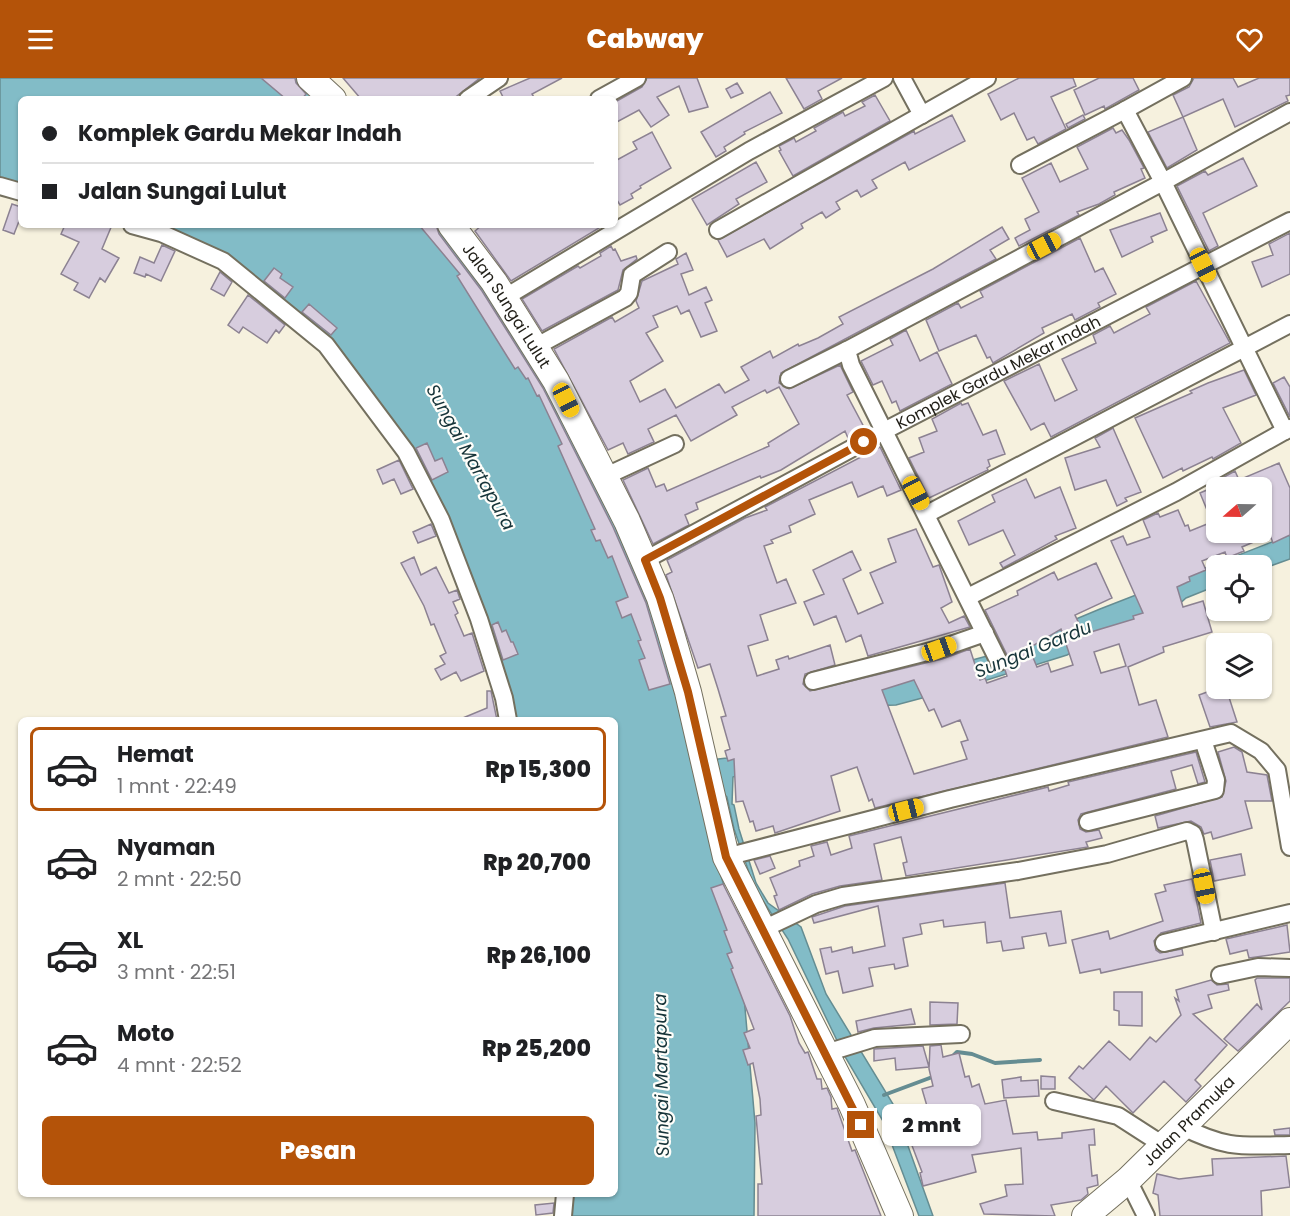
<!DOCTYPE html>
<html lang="id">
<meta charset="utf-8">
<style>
:root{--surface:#fff;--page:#f2f2f2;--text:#202124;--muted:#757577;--line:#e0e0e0;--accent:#b45309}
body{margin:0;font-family:Poppins,sans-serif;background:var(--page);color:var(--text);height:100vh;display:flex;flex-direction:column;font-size:22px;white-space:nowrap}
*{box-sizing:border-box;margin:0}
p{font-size:20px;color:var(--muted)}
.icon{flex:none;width:33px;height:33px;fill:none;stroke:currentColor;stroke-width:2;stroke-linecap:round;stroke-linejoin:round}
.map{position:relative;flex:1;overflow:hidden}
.side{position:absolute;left:18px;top:639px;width:600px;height:480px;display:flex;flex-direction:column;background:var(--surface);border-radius:9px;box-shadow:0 2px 4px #0004}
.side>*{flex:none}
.banner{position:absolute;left:18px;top:18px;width:600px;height:132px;border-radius:9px;box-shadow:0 2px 4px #0004;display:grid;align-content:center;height:132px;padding:0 24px;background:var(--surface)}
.needle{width:39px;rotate:250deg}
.tools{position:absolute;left:1206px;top:399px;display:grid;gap:12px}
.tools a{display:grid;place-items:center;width:66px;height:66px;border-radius:9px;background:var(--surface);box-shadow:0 2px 4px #0004;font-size:30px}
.end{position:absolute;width:27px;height:27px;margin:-14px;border:8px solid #b45309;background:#fff;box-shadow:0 0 0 3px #fff}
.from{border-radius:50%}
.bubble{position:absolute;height:42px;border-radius:9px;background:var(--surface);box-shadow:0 2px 4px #0004;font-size:20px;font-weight:800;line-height:42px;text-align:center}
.car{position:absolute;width:18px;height:36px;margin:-18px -9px;border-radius:8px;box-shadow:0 0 4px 2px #0007;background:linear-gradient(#f5c518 24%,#345 0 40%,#f5c518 0 76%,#345 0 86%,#f5c518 0)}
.banner b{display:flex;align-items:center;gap:21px;height:57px;font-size:22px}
.banner b+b{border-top:2px solid var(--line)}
.banner i{width:15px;height:15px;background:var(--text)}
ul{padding:10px 0 0;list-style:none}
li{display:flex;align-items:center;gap:18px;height:84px;margin:0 12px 9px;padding:0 12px;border:3px solid transparent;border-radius:9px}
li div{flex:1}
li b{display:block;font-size:22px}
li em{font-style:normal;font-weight:800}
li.on{border-color:var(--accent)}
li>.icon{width:54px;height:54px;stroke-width:1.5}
.cta{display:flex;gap:12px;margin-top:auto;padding:12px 24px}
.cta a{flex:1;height:69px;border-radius:9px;background:var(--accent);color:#fff;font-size:24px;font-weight:800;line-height:69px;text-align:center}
header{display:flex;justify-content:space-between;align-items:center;height:78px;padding:0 24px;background:var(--accent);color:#fff;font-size:27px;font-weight:800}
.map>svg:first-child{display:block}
.water{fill:#82bcc7;stroke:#658d92;stroke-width:1.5}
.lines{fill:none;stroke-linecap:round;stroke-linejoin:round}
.stream{stroke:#658d92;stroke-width:4}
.building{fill:#d7cdde;stroke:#8c8292;stroke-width:1.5;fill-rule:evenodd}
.minor-casing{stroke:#74705f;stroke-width:20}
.primary-casing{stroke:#74705f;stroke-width:28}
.minor{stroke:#fff;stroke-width:16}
.primary{stroke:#fff;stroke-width:26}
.route{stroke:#b45309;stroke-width:8}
.labels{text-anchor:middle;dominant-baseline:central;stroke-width:4.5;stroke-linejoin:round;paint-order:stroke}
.street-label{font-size:16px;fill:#201e17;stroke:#fffefa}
.water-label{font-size:18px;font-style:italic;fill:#163439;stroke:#fffefa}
</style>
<header><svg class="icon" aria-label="menu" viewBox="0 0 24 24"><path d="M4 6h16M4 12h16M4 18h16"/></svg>Cabway<svg class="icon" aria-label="heart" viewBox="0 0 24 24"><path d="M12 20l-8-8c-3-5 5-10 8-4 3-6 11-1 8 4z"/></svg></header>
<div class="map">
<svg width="1290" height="1138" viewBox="0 0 1290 1138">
<rect width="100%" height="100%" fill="#f6f1de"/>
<path class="water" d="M 0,0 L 298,0 L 318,21 L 21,21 L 21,107 L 0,102 Z
M 150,147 L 440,147 L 565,329 L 671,576 L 692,684 L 727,680 L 903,601 L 987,578 L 1100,531 L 1290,457 L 1290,481 L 1262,491 L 1262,488 L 1216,488 L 1216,508 L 1186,520 L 1176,529 L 1122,548 L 1067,577 L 971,607 L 896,627 L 865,628 L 773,684 L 733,699 L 732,726 L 734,727 L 739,751 L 756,805 L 768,825 L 801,849 L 826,916 L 893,1026 L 933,1138 L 919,1138 L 883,1043 L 844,977 L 788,861 L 754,809 L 734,751 L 727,719 L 722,714 L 700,724 L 739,861 L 755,1045 L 754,1138 L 562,1138 L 562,1116 L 615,1116 L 615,642 L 514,642 L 426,406 L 294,235 Z"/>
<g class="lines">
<path class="stream" d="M 952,979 L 957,974 L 972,976 L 995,985 L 1040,982
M 884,1017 L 935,998"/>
</g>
<path class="building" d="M 261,0 L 295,0 L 296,5 L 306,16 L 302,21 L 286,21 Z
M 343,0 L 480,0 L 453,21 L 361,21 Z
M 530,0 L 562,0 L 532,16 L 535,21 L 504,21 L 500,13 Z
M 647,0 L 697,0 L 708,29 L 689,34 L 679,8 L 657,19 L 669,37 L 651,49 L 639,32 L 615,45 L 615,24 L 642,9 Z
M 786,0 L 842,0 L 818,13 L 822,21 L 804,31 Z
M 1019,0 L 1073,0 L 1076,8 L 1051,19 L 1066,51 L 1038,66 L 1034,59 L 1027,62 L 1014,35 L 1001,42 L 988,16 Z
M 1099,0 L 1133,0 L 1139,12 L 1105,31 L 1104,28 L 1085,37 L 1074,12 Z
M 1194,0 L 1233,0 L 1238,9 L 1259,0 L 1290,0 L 1290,17 L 1286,18 L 1288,23 L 1235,49 L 1223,21 L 1183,39 L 1173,17 L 1189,9 Z
M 737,5 L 743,15 L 731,20 L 726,11 Z
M 770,14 L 782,35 L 744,54 L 745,56 L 724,69 L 726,73 L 716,79 L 701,54 Z
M 875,17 L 890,43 L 793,98 L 779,73 L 781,72 L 779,68 L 794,60 L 796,64 L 816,53 L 814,50 L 843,34 L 845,38 L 865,28 L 862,24 Z
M 952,37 L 965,63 L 909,92 L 905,84 L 872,102 L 877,110 L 861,119 L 857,112 L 836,124 L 840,131 L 826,140 L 822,134 L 801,146 L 803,150 L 770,171 L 764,161 L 727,179 L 718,162 L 914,53 L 915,56 Z
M 1083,37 L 1085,41 L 1068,50 L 1066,46 Z
M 1183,39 L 1197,72 L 1167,90 L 1148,54 Z
M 1113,50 L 1116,55 L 1122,52 L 1129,62 L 1144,90 L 1141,91 L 1145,100 L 1114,114 L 1115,117 L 1099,126 L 1077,134 L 1079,137 L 1019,168 L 1015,160 L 1030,152 L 1025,141 L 1039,134 L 1022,100 L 1051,85 L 1060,104 L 1088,91 L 1077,69 Z
M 652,54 L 671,90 L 640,108 L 641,110 L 631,116 L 633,120 L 620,127 L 615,119 L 615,83 L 637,71 L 633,64 Z
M 1243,80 L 1257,108 L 1203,135 L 1218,168 L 1209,173 L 1177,108 L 1205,93 L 1208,97 Z
M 756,84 L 767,104 L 736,121 L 739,126 L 707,147 L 692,121 Z
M 12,126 L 21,129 L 21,138 L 14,156 L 3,152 Z
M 1160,135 L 1167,152 L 1151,159 L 1153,164 L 1122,179 L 1110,152 Z
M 65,147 L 112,147 L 102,171 L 119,180 L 105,204 L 100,200 L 89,220 L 74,212 L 78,205 L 61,196 L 79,164 L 61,156 Z
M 419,147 L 436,147 L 439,156 L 482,213 L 543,310 L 613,449 L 646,525 L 670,606 L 649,612 L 639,582 L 645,580 L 638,563 L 641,562 L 631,536 L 622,540 L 616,524 L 628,519 L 612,478 L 608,480 L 600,462 L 596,463 L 591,452 L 595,451 L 558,368 L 562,366 L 539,317 L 537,318 L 528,300 L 526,301 L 518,289 L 515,291 L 457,198 L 460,196 Z
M 482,147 L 604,147 L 511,203 L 475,153 Z
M 1002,149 L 1009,161 L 990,172 L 996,181 L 781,295 L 779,305 L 789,311 L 840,287 L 853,314 L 847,317 L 865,351 L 848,360 L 845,353 L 781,392 L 761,400 L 760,398 L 696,425 L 698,431 L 685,437 L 689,447 L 653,466 L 623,402 L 648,390 L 656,409 L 664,406 L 667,413 L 769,368 L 768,365 L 799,346 L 779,309 L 767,315 L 765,312 L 732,329 L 737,337 L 691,363 L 676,337 L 648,351 L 654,364 L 628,376 L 623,365 L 608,372 L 554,271 L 612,239 L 615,244 L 639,230 L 636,223 L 642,203 L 678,186 L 676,181 L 686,175 L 693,192 L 681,196 L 689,217 L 706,209 L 712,222 L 705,225 L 717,253 L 701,259 L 689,232 L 681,236 L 677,228 L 653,238 L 658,249 L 646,255 L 663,283 L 630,303 L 640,324 L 665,311 L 676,330 L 719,306 L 725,315 L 749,302 L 741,289 L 770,273 L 773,280 L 798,266 L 799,268 L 818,260 L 843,246 L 839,239 L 933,191 Z
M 1290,155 L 1290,196 L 1262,209 L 1252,184 L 1273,177 L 1269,166 Z
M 1080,160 L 1095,194 L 1103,190 L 1116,216 L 1098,225 L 1100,229 L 1075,242 L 1072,236 L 1042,250 L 1044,255 L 993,285 L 990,279 L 987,280 L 976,257 L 939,273 L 926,242 L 958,225 L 961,230 L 983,219 L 980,213 Z
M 162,167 L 175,173 L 161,203 L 146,196 L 145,199 L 134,195 L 140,179 L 154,185 Z
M 611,168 L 613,172 L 615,171 L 621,183 L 636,178 L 637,181 L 623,192 L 618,212 L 542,253 L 522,221 L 578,188 L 580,190 L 601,178 L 600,175 Z
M 274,190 L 282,196 L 280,200 L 293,209 L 285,220 L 264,203 Z
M 220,194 L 232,204 L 224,218 L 211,211 Z
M 1196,203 L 1230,265 L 1051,359 L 1044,345 L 1031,352 L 1004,303 L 1039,286 L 1055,323 L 1077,312 L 1062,281 L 1096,265 L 1093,257 L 1110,248 L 1114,255 L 1150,236 L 1146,229 Z
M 248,217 L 285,247 L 279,255 L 276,252 L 267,265 L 243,249 L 239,255 L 228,247 Z
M 309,226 L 337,250 L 331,257 L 302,234 Z
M 906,252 L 920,283 L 937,274 L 952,306 L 900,333 L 896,323 L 892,325 L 882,303 L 873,307 L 861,283 L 893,267 L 890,261 Z
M 1244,292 L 1256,317 L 1223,330 L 1241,365 L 1213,381 L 1212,379 L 1183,393 L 1182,390 L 1163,400 L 1135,340 L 1192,315 L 1190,313 L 1208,305 Z
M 1284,299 L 1290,309 L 1290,339 L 1273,305 Z
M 961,325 L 962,327 L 968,325 L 983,357 L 996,352 L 1005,376 L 988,382 L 990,388 L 987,390 L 988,392 L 929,420 L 909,380 L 924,374 L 919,360 L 937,353 L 932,341 Z
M 1113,350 L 1141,414 L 1125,420 L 1127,423 L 1117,428 L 1106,402 L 1075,412 L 1065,380 L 1100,369 L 1095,360 Z
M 427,365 L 435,383 L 442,380 L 448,394 L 432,402 L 416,370 Z
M 880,369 L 901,412 L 887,418 L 883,408 L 858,419 L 852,404 L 809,422 L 815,436 L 789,448 L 791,454 L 771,462 L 773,465 L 764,468 L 777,505 L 786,501 L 796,525 L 760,537 L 768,562 L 748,568 L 757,598 L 779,591 L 776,582 L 788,578 L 789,581 L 830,567 L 835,587 L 805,596 L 803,606 L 810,613 L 942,581 L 970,571 L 980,602 L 985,600 L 987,605 L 1007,598 L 1005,592 L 1009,585 L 1008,579 L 985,532 L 1018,517 L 1017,513 L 1054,494 L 1058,502 L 1096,485 L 1112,520 L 1075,537 L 1084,556 L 1134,541 L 1133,538 L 1143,535 L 1111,463 L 1123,458 L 1127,467 L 1150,459 L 1143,442 L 1158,435 L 1160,439 L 1178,432 L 1185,448 L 1188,447 L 1190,453 L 1212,444 L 1200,415 L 1216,408 L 1216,454 L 1262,454 L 1262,410 L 1223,410 L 1228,407 L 1224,399 L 1235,393 L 1239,402 L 1279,385 L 1290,410 L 1290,457 L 1273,465 L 1270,457 L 1242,469 L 1244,473 L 1227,480 L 1225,474 L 1202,483 L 1206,492 L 1189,499 L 1190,503 L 1177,509 L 1183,529 L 1203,523 L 1212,554 L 1163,569 L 1164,574 L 1128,589 L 1139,627 L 1156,622 L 1168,659 L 875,730 L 872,721 L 869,723 L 857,689 L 831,698 L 840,733 L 775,755 L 773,748 L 756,753 L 753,743 L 750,744 L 743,723 L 736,724 L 734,681 L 728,683 L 725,673 L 730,671 L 721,639 L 726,638 L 718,611 L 710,586 L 698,590 L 666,497 L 672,494 L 667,482 L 745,440 L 767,432 L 765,429 ZM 1061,551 L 1073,587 L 1051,594 L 1048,585 L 1037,589 L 1029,570 ZM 1119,566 L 1126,588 L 1101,595 L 1094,574 ZM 914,602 L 929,633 L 934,631 L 942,649 L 960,642 L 968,662 L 961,664 L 967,681 L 914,696 L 882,612 Z
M 399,382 L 413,411 L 401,416 L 394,401 L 383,406 L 377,392 Z
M 1026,401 L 1035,420 L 1060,409 L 1076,450 L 1055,458 L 1057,461 L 1003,490 L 1000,485 L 1015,477 L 1003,452 L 969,467 L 958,443 L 995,424 L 992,417 Z
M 431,446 L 436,458 L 418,465 L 413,454 Z
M 916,451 L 933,489 L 939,487 L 952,524 L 941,530 L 949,545 L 964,538 L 970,549 L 868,578 L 861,557 L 846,564 L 836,538 L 814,547 L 804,524 L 824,516 L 813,492 L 852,473 L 861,492 L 843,501 L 858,536 L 883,525 L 870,495 L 896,484 L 888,461 Z
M 414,479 L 421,497 L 436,489 L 449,515 L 457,512 L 460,521 L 453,524 L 458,535 L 455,537 L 464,558 L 472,555 L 484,593 L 461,603 L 456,594 L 441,602 L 435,591 L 445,586 L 440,578 L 446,575 L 434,546 L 431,547 L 424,528 L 401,485 Z
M 498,544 L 502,554 L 506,552 L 511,564 L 513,564 L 518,576 L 503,582 L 492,547 Z
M 1218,610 L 1226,610 L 1237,644 L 1210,649 L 1199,617 Z
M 487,613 L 491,613 L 497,642 L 458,642 L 487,630 Z
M 1234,669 L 1242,674 L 1247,694 L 1267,697 L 1272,723 L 1245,723 L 1252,750 L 1213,761 L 1211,754 L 1204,756 L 1201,749 L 1191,743 L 1158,750 L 1155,738 L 1222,719 L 1226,703 L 1218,674 Z
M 1196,674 L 1205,704 L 1198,706 L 1192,687 L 1171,693 L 1176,711 L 1081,736 L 1078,742 L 1080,751 L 1086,754 L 1099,752 L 1102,760 L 1086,764 L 1088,769 L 906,798 L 903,785 L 907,784 L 901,759 L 874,766 L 882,802 L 840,808 L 812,816 L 779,832 L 774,818 L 777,817 L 770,800 L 800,788 L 799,783 L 814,778 L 811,768 L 827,764 L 831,777 L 852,770 L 849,758 L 1048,709 L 1049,713 L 1069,707 L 1068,704 Z
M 1241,776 L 1245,797 L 1214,803 L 1210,782 Z
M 770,778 L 775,790 L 760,796 L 754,782 Z
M 1192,801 L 1201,845 L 1161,855 L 1154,863 L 1156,872 L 1160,875 L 1182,871 L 1183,877 L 1101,895 L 1100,891 L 1080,895 L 1072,862 L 1108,853 L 1110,861 L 1163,843 L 1155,816 L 1166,813 L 1164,807 Z
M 1005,805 L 1010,840 L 1061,833 L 1066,865 L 1049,868 L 1046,855 L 1022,859 L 1024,870 L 1003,873 L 1001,863 L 987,865 L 985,844 L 944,849 L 943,842 L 920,846 L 922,856 L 903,860 L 908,888 L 895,891 L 894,886 L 869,890 L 873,908 L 843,915 L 838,893 L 826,896 L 820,871 L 831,869 L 832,874 L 852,869 L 853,875 L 885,868 L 878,828 L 814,845 L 812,839 L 845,828 Z
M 723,806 L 790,938 L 799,965 L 805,975 L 808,974 L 817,1001 L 821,1001 L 822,1011 L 827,1010 L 831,1019 L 832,1031 L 837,1030 L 838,1033 L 852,1073 L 855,1072 L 881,1138 L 758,1138 L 758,1106 L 762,1106 L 756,1038 L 761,1037 L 760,1021 L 753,985 L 748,987 L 743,972 L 750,970 L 744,955 L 754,951 L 731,891 L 733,890 L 727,876 L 732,874 L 724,853 L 727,852 L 711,810 Z
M 1287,847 L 1290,874 L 1249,880 L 1247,872 L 1230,876 L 1226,861 Z
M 1257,900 L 1290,900 L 1290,923 L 1238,973 L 1224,961 L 1257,926 L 1262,932 L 1255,902 Z
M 1211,902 L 1217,907 L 1228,906 L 1229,912 L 1208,917 L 1212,930 L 1193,936 L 1227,967 L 1195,1002 L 1201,1008 L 1186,1024 L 1164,1003 L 1133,1035 L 1106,1008 L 1094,1022 L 1069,1000 L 1079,988 L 1083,991 L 1109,963 L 1130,982 L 1150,959 L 1156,964 L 1181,937 L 1175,920 L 1179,923 L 1176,912 Z
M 1114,914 L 1142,914 L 1142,948 L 1119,947 L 1119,933 L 1114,932 Z
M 930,924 L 958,925 L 957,946 L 930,947 Z
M 911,931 L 915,946 L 874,950 L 858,954 L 856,943 Z
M 941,967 L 943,979 L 959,975 L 965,999 L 969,998 L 972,1009 L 979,1006 L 985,1026 L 1006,1022 L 1013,1056 L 1037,1054 L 1038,1062 L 1062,1060 L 1062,1055 L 1094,1051 L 1095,1067 L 1089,1067 L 1092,1098 L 1097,1097 L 1098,1107 L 1087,1110 L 1088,1116 L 1081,1122 L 1051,1127 L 1055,1138 L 984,1136 L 980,1126 L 1007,1118 L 1005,1107 L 1023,1106 L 1021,1070 L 972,1077 L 976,1094 L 923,1108 L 920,1095 L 922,1094 L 908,1057 L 928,1050 L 924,1036 L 929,1035 L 922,1011 L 933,1008 L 929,991 L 930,968 Z
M 923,968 L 929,989 L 896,992 L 895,980 L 874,983 L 874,971 Z
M 1041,998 L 1055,999 L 1055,1011 L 1041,1011 Z
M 1021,999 L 1021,1003 L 1038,1002 L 1039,1018 L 1004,1020 L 1002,1002 Z
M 1290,1050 L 1290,1057 L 1275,1057 L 1274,1052 Z
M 1286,1078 L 1290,1109 L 1261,1113 L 1262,1138 L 1160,1138 L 1158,1117 L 1153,1115 L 1157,1096 L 1179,1101 L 1213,1097 L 1212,1081 Z
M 554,1125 L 553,1135 L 536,1137 L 535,1127 Z"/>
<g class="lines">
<defs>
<g id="minor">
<path d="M 902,0 L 922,37"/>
<path d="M 1183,0 L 1125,32 L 1163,104 L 1290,34"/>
<path d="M 468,21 L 499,0"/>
<path d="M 599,21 L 637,0"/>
<path d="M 1020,87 L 1125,32"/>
<path d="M 0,108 L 21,114"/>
<path d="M 132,147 L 161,155 L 223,183 L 326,267 L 406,374 L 441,442 L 479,541 L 504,620 L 508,642"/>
<path d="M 718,152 L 987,0"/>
<path d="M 504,220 L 749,73 L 884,0"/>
<path d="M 535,269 L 625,220 L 629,215 L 632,197 L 668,174"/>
<path d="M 789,301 L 847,272"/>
<path d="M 606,398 L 675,366"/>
<path d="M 927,436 L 1290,246"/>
<path id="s1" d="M 645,482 L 884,353 L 1290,143"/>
<path d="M 968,519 L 1176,414 L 1290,350"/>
<path d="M 999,584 L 884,353 L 851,287 L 847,272 L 1163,104 L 1285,353"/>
<path d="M 813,603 L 939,571 L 985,555"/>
<path d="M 1088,744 L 1215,712 L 1216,702 L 1203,662"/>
<path d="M 726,779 L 950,721 L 1231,655 L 1261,673 L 1277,692 L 1290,769"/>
<path d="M 761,852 L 816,826 L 843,818 L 1018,793 L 1107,776 L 1187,753 L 1193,756 L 1195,762 L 1214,854"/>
<path d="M 1164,865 L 1290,835"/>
<path d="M 1220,897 L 1258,889 L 1290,890"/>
<path d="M 826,975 L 875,960 L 961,956"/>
<path d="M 1054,1023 L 1118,1038 L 1163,1067"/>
<path d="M 1181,1048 C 1226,1071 1241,1068 1290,1067"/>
<path d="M 1128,1102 L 1146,1138"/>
<path d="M 563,1138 L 565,1116"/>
</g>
<g id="primary">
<path d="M 310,0 L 333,21"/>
<path id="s2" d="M 451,147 L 494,204 L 556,303 L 627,443 L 660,520 L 670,552 L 688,614 L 726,779 L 852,1027 L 900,1138"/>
<path id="s3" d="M 1085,1138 L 1128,1102 L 1290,943"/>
</g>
</defs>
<use href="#minor" class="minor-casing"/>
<use href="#primary" class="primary-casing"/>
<use href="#minor" class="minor"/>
<use href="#primary" class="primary"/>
</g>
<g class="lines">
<path class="route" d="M 861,1047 L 726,779 L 688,614 L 660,520 L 645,482 L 864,364"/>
</g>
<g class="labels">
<g class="street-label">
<text stroke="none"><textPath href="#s2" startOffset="98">Jalan Sungai Lulut</textPath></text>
<text stroke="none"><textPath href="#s1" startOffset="400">Komplek Gardu Mekar Indah</textPath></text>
<text stroke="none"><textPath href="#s3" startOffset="141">Jalan Pramuka</textPath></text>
</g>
<g class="water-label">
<text transform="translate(471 379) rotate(61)">Sungai Martapura</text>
<text transform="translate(1033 571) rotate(-22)">Sungai Gardu</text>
<text transform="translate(661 997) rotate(-91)">Sungai Martapura</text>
</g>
</g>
</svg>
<div class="tools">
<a><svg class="needle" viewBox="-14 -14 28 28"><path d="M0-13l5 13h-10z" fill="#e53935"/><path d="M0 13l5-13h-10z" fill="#757577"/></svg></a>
<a><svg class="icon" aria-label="locate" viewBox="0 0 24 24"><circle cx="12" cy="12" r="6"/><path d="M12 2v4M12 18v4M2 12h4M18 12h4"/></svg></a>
<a><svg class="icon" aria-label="layers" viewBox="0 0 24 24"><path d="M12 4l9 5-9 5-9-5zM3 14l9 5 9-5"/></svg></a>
</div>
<i class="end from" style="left:864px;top:364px"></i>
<i class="end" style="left:861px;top:1047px"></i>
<div class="bubble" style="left:882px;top:1026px;width:99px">2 mnt</div>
<i class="car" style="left:1044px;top:168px;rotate:62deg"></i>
<i class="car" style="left:1203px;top:187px;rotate:154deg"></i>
<i class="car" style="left:566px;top:322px;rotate:153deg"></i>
<i class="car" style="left:916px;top:415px;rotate:152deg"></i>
<i class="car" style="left:939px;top:571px;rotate:70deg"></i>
<i class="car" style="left:906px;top:732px;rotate:76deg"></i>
<i class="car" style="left:1204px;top:808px;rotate:168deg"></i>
<div class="banner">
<b><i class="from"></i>Komplek Gardu Mekar Indah</b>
<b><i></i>Jalan Sungai Lulut</b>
</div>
<section class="side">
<ul>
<li class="on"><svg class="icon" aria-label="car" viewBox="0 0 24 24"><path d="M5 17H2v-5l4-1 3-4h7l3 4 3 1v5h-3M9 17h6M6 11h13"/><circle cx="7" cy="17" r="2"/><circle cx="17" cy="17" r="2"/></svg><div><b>Hemat</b><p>1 mnt · 22:49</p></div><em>Rp 15,300</em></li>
<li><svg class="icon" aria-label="car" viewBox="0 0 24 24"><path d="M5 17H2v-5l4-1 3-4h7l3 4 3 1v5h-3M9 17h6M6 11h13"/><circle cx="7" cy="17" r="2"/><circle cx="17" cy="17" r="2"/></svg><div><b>Nyaman</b><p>2 mnt · 22:50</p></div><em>Rp 20,700</em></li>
<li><svg class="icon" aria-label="car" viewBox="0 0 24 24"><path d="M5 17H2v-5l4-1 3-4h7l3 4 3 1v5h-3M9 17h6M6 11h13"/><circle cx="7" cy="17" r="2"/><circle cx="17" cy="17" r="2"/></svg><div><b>XL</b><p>3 mnt · 22:51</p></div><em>Rp 26,100</em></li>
<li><svg class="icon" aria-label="car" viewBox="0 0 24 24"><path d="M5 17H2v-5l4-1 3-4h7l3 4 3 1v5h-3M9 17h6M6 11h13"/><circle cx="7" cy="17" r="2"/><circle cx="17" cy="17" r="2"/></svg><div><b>Moto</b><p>4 mnt · 22:52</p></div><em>Rp 25,200</em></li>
</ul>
<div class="cta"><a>Pesan</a></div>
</section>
</div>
